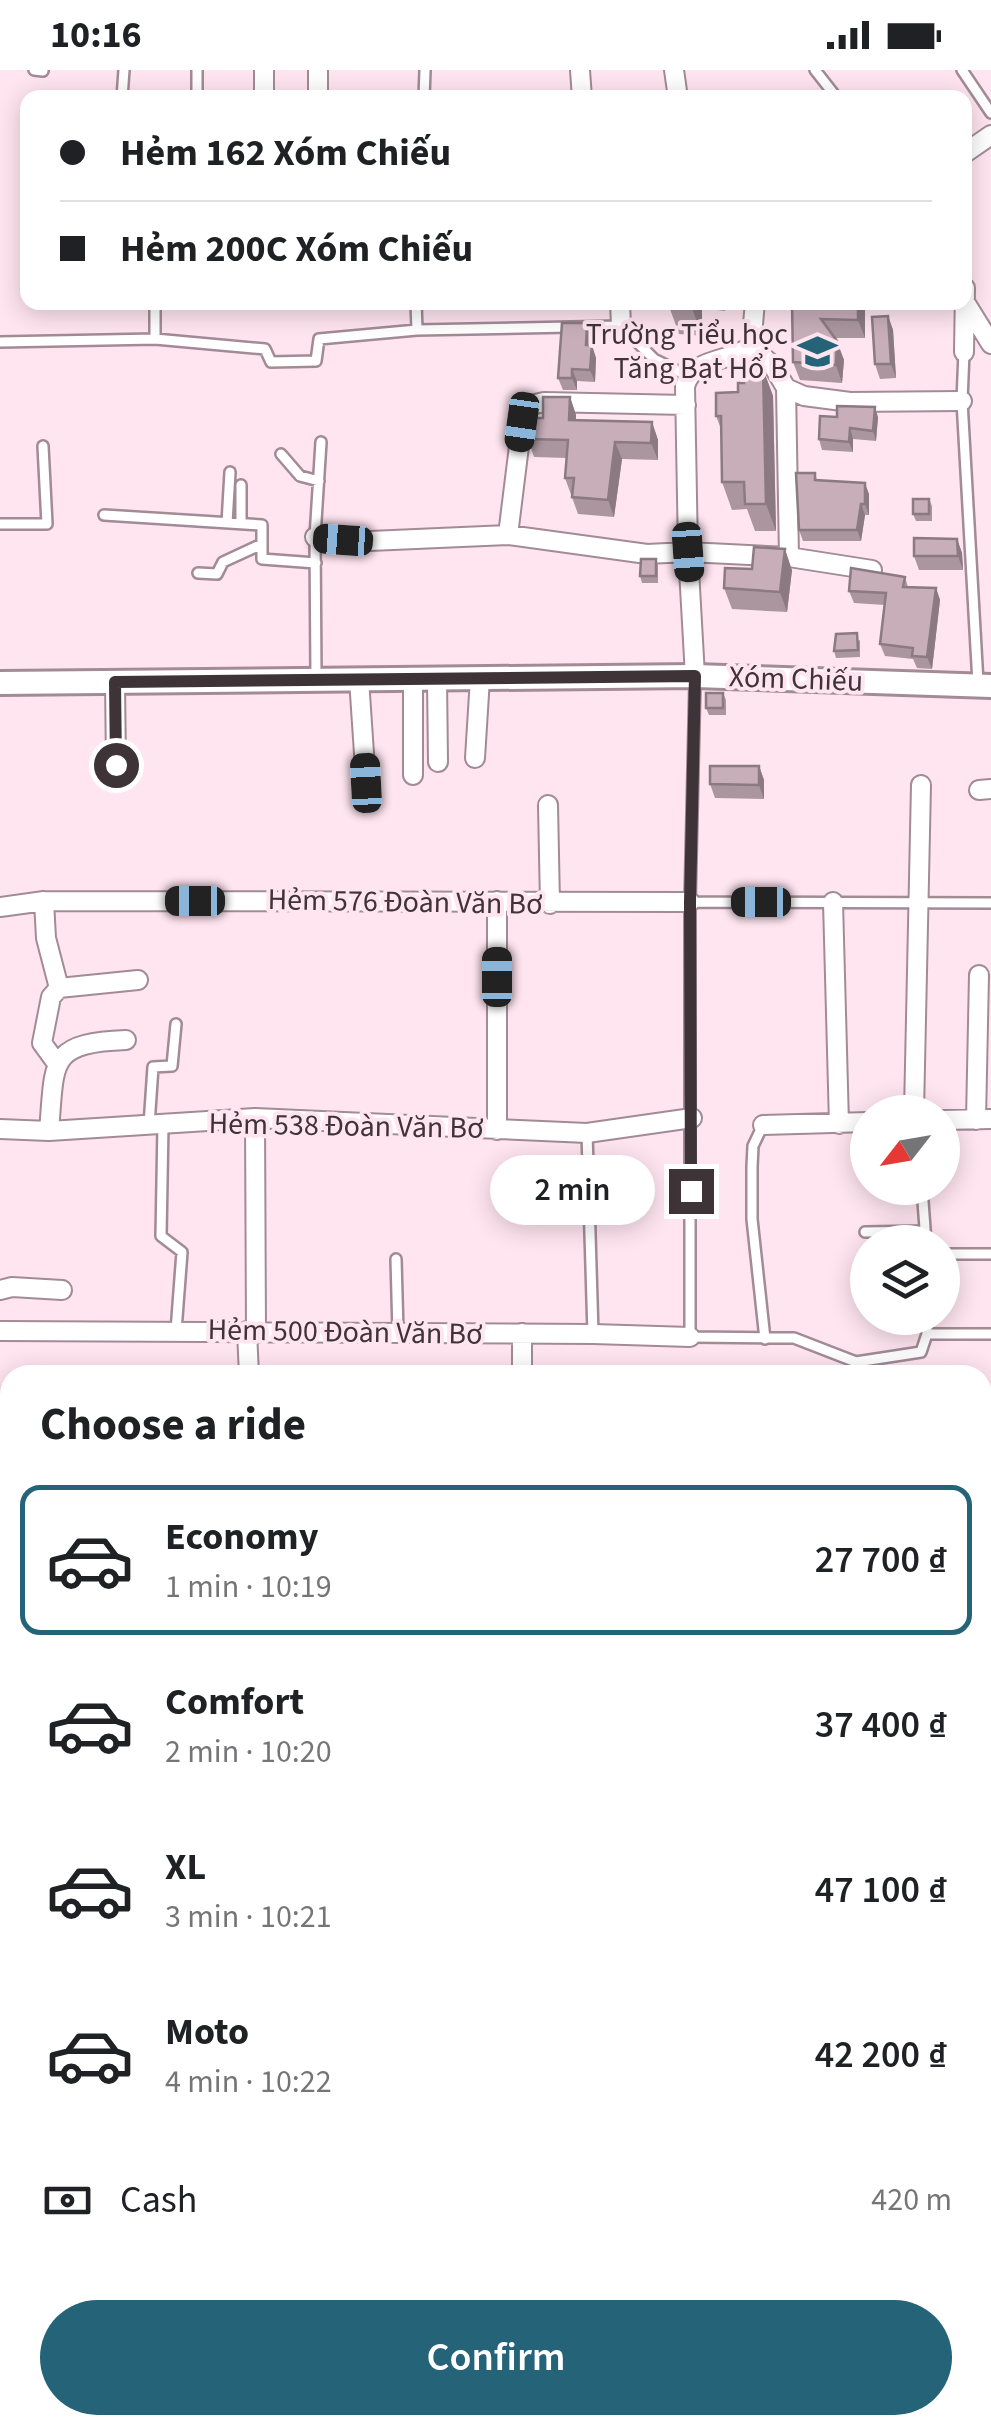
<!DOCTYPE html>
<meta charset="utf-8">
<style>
:root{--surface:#fff;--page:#f2f2f2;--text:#202124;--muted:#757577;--line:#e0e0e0;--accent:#256379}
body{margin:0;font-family:"Source Sans 3",sans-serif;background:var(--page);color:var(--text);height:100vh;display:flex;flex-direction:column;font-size:38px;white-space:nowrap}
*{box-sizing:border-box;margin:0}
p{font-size:32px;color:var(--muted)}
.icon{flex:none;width:55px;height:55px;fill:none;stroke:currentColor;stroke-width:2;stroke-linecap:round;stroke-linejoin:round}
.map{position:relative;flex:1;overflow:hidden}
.details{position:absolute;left:0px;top:1295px;width:992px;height:1070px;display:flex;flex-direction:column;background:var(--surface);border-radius:30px 30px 0 0;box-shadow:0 5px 25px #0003}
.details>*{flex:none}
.guide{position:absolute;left:20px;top:20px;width:952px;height:220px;border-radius:20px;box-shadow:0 5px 25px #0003;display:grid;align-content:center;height:220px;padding:0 40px;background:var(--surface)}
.needle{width:65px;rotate:239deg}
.tools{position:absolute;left:850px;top:1025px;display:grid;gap:20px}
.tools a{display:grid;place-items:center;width:110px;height:110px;border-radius:50%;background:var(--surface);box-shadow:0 5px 25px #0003;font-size:50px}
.end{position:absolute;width:45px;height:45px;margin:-22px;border:12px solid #3e3438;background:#fff;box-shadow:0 0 0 5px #fff}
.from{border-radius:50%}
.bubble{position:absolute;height:70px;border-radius:35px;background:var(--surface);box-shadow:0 5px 25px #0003;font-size:32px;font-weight:600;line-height:70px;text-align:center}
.car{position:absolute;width:30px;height:60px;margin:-30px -15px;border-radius:12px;box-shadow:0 0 8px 2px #0007;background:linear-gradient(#222 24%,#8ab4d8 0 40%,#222 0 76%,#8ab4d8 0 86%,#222 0)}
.guide b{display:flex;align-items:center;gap:35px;height:95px;font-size:38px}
.guide b+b{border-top:2px solid var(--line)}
.guide i{width:25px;height:25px;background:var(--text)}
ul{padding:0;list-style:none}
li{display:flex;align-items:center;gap:30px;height:150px;margin:0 20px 15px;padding:0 20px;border:5px solid transparent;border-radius:20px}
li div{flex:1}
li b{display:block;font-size:38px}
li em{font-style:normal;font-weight:600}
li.active{border-color:var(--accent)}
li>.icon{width:90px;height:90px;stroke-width:1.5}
h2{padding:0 40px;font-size:45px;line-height:120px}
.pay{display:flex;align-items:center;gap:25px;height:110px;padding:0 40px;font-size:38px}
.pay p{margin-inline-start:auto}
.button{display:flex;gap:20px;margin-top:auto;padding:20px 40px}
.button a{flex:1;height:115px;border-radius:60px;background:var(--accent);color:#fff;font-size:40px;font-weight:600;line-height:115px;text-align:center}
.status{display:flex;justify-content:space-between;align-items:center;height:70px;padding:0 50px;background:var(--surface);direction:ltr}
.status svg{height:28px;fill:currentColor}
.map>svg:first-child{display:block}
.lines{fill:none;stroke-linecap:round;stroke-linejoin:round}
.service-casing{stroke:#a28b95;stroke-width:14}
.minor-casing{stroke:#a28b95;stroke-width:22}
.tertiary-casing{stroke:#a28b95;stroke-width:28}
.service{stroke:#fff;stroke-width:9}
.minor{stroke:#fff;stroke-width:18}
.tertiary{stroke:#fff;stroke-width:22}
.wall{fill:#ab969f}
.shaded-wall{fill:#8b7a82}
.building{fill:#c7aeb9;stroke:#8b7a82;stroke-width:2.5}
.route{stroke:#3e3438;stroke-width:12}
.labels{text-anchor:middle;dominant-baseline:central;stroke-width:8;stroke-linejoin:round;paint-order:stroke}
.poi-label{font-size:30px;fill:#3e3438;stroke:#ffe5f0;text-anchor:end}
.street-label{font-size:30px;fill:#3e3438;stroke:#ffe5f0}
</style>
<div class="status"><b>10:16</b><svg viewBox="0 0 49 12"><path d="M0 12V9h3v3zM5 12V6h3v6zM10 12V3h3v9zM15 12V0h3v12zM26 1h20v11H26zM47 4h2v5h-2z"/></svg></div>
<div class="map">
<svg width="991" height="2365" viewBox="0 0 991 2365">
<rect width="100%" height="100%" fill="#ffe5f0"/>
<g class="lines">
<defs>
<path id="service" d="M 34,0 L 43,1
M 197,0 L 197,28
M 815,0 L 837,28
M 962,0 L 991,43
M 122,28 L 124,0
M 424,28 L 425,0
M 416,232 L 417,260
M 155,269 L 155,232
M 0,272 L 155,269 L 265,279 L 271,292 L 316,291 L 319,269 L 417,260 L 621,256 L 654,289 L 688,306
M 964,282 L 962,331 L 978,613
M 281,384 L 300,406 L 319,411
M 104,445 L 262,455 L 262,489 L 316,493
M 227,453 L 230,402
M 241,453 L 241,415
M 0,454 L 47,454 L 43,376
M 198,503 L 217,504 L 223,492 L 262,474
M 316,607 L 315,467 L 321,372
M 695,610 L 690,832 L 690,1267 L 794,1268 L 856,1292 L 856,1305
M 690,832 L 991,833
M 149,1055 L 153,997 L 172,996 L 176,954
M 163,1055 L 161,1166 L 182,1182 L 176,1261
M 763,1055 L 753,1076 L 752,1097 L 752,1149 L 765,1269
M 587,1063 L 593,1264
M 922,1118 L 926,1172
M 865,1162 L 925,1161
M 942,1184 L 991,1184
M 396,1189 L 398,1262
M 927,1264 L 991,1264
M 856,1292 L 921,1282 L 927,1264 L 927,1248
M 982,1365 L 991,1363
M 0,1482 L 10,1482
M 0,1650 L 8,1688 L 0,1768
M 982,1699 L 991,1697
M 988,1901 L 991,1862
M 0,2097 L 10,2096
M 0,2150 L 10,2151
M 982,2324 L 991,2324
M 62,2355 L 66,2365
M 774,2355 L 790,2357 L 791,2365
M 866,2355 L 866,2365
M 7,2365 L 10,2331
M 156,2365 L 158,2355
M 313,2365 L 313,2355"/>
<path id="minor" d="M 318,0 L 318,28
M 580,0 L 582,28
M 674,0 L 678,28
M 264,28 L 264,0
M 965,83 L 991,65
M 620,232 L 621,256
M 965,232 L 991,274
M 751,276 L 773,296 L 786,318 L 804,326 L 850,332 L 962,331
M 751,276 L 755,232
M 964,282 L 965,218
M 508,465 L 522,352 L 531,335 L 544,332 L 686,335
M 315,467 L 370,471 L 508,465 L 647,484 L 688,482 L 789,487 L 786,318
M 789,487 L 872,500
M 695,606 L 688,482 L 685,316 C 694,286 730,293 751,276
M 359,609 L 366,713
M 437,609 L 438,692
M 115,612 L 116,695
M 475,688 L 480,608
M 413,705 L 413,609
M 979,720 L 991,719
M 548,735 L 550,834
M 44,831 L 46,868 L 59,918 L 138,910
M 497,831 L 497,1060
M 833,832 L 839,1054
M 0,837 L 44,831 L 690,832
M 58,995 L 42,973 L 51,927 L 59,918
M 914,1042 L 921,715
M 255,1048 L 256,1261
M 942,1050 L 991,1049
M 976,1050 L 979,905
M 763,1055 L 868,1052
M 0,1059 L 49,1061 L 255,1048 L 587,1063 L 692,1048
M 49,1061 C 55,992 47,973 126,970
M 0,1220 L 12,1217 L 62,1220
M 0,1261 L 593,1264 L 690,1267
M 247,1261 L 249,1305
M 522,1305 L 522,1263
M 991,1983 L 986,1983 L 983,2047 L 991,2047
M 982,2122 L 991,2123
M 982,2186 L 991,2186"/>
<path id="tertiary" d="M 0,613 L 695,606 L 991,616
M 982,1549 L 991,1547
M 0,1829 L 10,1826"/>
</defs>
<use href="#service" class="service-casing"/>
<use href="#minor" class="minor-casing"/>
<use href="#tertiary" class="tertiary-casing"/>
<use href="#service" class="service"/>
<use href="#minor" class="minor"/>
<use href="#tertiary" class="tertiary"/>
</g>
<path class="wall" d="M 652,232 L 725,232 L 725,241 L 702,238 L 702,266 L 679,264 L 670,239 L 654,238 Z
M 792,232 L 865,232 L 865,268 L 834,268 L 844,290 L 842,313 L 800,310 L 793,292 Z
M 888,246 L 893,260 L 896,308 L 880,309 L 875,294 Z
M 587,253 L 591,265 L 591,275 L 596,288 L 595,312 L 577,311 L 577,320 L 563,320 L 558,308 Z
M 763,299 L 773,326 L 776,461 L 755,461 L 747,439 L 732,440 L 722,412 L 721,359 L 716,346 L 738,322 L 744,313 Z
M 570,327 L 576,345 L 576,350 L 652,352 L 658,370 L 658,390 L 622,389 L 614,447 L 578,444 L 565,408 L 567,388 L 534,387 L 528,369 L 543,348 Z
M 837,347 L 878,347 L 876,371 L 853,369 L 853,382 L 822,380 L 819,369 Z
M 815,403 L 817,410 L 869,424 L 869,445 L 865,445 L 861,471 L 803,471 L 799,460 Z
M 929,429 L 932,436 L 932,451 L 916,451 L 913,444 Z
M 957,469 L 962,483 L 963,500 L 919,500 L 914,486 Z
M 656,489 L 658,496 L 658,513 L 642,513 L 640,506 Z
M 792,500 L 787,542 L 732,539 L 724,518 Z
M 905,507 L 908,517 L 936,518 L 940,530 L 932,599 L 917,598 L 913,589 L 885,586 L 880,574 L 885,535 L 854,533 L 849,521 Z
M 860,570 L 860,587 L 836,588 L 834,581 Z
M 723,623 L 726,630 L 726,645 L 709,645 L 706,638 Z
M 759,696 L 764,710 L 764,729 L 715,728 L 710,714 Z
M 10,1965 L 10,2012 L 3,1998 Z"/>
<path class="shaded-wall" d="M 692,232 L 700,232 L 702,238 L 702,266 L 692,238 Z
M 858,232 L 865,232 L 865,268 L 858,250 Z
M 888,246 L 893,260 L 896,308 L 891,294 Z
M 587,253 L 591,265 L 590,287 L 586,275 Z
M 837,271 L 844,290 L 842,313 L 836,295 Z
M 592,275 L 596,288 L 595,312 L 590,300 Z
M 572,299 L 577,311 L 577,320 L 572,308 Z
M 763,299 L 773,326 L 776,461 L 766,434 Z
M 570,327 L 576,345 L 576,367 L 569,350 Z
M 875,337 L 878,347 L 876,371 L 873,361 Z
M 652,352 L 658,370 L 658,390 L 651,373 Z
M 850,358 L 853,369 L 853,382 L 849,372 Z
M 615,372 L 622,389 L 614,447 L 608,430 Z
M 865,413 L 869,424 L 869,445 L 865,434 Z
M 861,434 L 865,445 L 861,471 L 857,460 Z
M 957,469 L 962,483 L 963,500 L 958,486 Z
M 785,479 L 792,500 L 787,542 L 780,522 Z
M 936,518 L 940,530 L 932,599 L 927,587 Z
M 759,696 L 764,710 L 764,729 L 759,715 Z"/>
<path class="building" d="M 668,232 L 692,232 L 692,238 L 669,237 Z
M 792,232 L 858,232 L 858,250 L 821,249 L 837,271 L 836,295 L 793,292 Z
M 888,246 L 891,294 L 875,294 L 872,247 Z
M 562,253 L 587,253 L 586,275 L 592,275 L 590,300 L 572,299 L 572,308 L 558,308 Z
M 744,299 L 763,299 L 766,434 L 745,434 L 744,412 L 722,412 L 721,346 L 716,346 L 716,323 L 738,322 L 738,313 L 744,313 Z
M 543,327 L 570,327 L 569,350 L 652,352 L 651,373 L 615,372 L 608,430 L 572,427 L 574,408 L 565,408 L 568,370 L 528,369 L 529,348 L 543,348 Z
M 837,336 L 875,337 L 873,361 L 850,358 L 849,372 L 819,369 L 820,346 L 837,347 Z
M 796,403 L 815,403 L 815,410 L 865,413 L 865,434 L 861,434 L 857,460 L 799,460 Z
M 913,429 L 929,429 L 929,444 L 913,444 Z
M 914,468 L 957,469 L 958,486 L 914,486 Z
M 754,477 L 785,479 L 780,522 L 724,518 L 725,498 L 752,499 Z
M 641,489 L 656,489 L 656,506 L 640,506 Z
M 851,498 L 905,507 L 903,517 L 936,518 L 927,587 L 912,586 L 913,578 L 880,574 L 886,523 L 849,521 Z
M 857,563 L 858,580 L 834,581 L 836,564 Z
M 706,623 L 723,623 L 723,638 L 706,638 Z
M 710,696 L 759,696 L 759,715 L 710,714 Z
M 4,1964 L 10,1965 L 10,1998 L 3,1998 Z"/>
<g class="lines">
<path class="route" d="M 116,695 L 115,612 L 695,606 L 690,832 L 691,1121"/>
</g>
<defs>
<symbol id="school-bare" viewBox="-9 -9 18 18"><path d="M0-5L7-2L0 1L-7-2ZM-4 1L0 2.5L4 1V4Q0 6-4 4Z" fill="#256379" stroke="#ffe5f0" stroke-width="2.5" paint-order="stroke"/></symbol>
</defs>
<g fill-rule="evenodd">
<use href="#school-bare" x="790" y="254" width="55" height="55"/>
</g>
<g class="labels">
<g class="poi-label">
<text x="788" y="264">Trường Tiểu học<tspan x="788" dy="34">Tăng Bạt Hổ B</tspan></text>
</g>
<g class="street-label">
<text transform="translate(796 609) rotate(2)">Xóm Chiếu</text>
<text transform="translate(405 832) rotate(1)">Hẻm 576 Đoàn Văn Bơ</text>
<text transform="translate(346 1056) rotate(1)">Hẻm 538 Đoàn Văn Bơ</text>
<text transform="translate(345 1262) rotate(1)">Hẻm 500 Đoàn Văn Bơ</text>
</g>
</g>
</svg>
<div class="tools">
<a><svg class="needle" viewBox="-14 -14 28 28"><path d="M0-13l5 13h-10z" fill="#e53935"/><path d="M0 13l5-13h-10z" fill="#757577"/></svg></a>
<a><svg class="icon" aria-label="layers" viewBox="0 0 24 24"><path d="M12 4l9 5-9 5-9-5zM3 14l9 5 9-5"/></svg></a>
</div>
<i class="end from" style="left:116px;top:695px"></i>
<i class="end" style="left:691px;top:1121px"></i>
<div class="bubble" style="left:490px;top:1085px;width:165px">2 min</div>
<i class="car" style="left:522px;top:352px;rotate:188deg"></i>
<i class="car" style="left:343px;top:470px;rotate:274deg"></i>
<i class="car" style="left:688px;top:482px;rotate:176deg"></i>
<i class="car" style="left:366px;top:713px;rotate:357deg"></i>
<i class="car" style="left:195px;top:831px;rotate:270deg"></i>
<i class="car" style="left:761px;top:832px;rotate:270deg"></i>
<i class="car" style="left:497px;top:907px;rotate:0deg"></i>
<div class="guide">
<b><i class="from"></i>Hẻm 162 Xóm Chiếu</b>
<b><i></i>Hẻm 200C Xóm Chiếu</b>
</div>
<section class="details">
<h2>Choose a ride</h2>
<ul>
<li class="active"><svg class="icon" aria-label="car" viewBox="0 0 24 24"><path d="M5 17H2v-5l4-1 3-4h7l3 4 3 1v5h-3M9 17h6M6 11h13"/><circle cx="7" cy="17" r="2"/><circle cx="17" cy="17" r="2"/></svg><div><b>Economy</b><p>1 min · 10:19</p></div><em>27 700 ₫</em></li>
<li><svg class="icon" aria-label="car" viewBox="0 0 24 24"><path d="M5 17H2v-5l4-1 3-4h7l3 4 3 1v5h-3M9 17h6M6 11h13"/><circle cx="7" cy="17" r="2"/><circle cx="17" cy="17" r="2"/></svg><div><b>Comfort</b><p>2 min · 10:20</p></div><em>37 400 ₫</em></li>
<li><svg class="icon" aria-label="car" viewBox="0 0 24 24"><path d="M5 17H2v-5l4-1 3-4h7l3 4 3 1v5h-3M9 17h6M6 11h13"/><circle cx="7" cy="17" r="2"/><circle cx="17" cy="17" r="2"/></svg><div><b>XL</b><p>3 min · 10:21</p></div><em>47 100 ₫</em></li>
<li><svg class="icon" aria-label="car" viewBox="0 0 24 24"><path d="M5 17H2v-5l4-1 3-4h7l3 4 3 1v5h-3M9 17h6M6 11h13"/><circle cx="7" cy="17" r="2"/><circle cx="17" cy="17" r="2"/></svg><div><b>Moto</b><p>4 min · 10:22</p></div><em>42 200 ₫</em></li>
</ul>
<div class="pay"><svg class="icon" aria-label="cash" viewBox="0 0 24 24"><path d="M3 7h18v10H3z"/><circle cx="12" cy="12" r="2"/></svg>Cash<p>420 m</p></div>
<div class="button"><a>Confirm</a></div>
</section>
</div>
